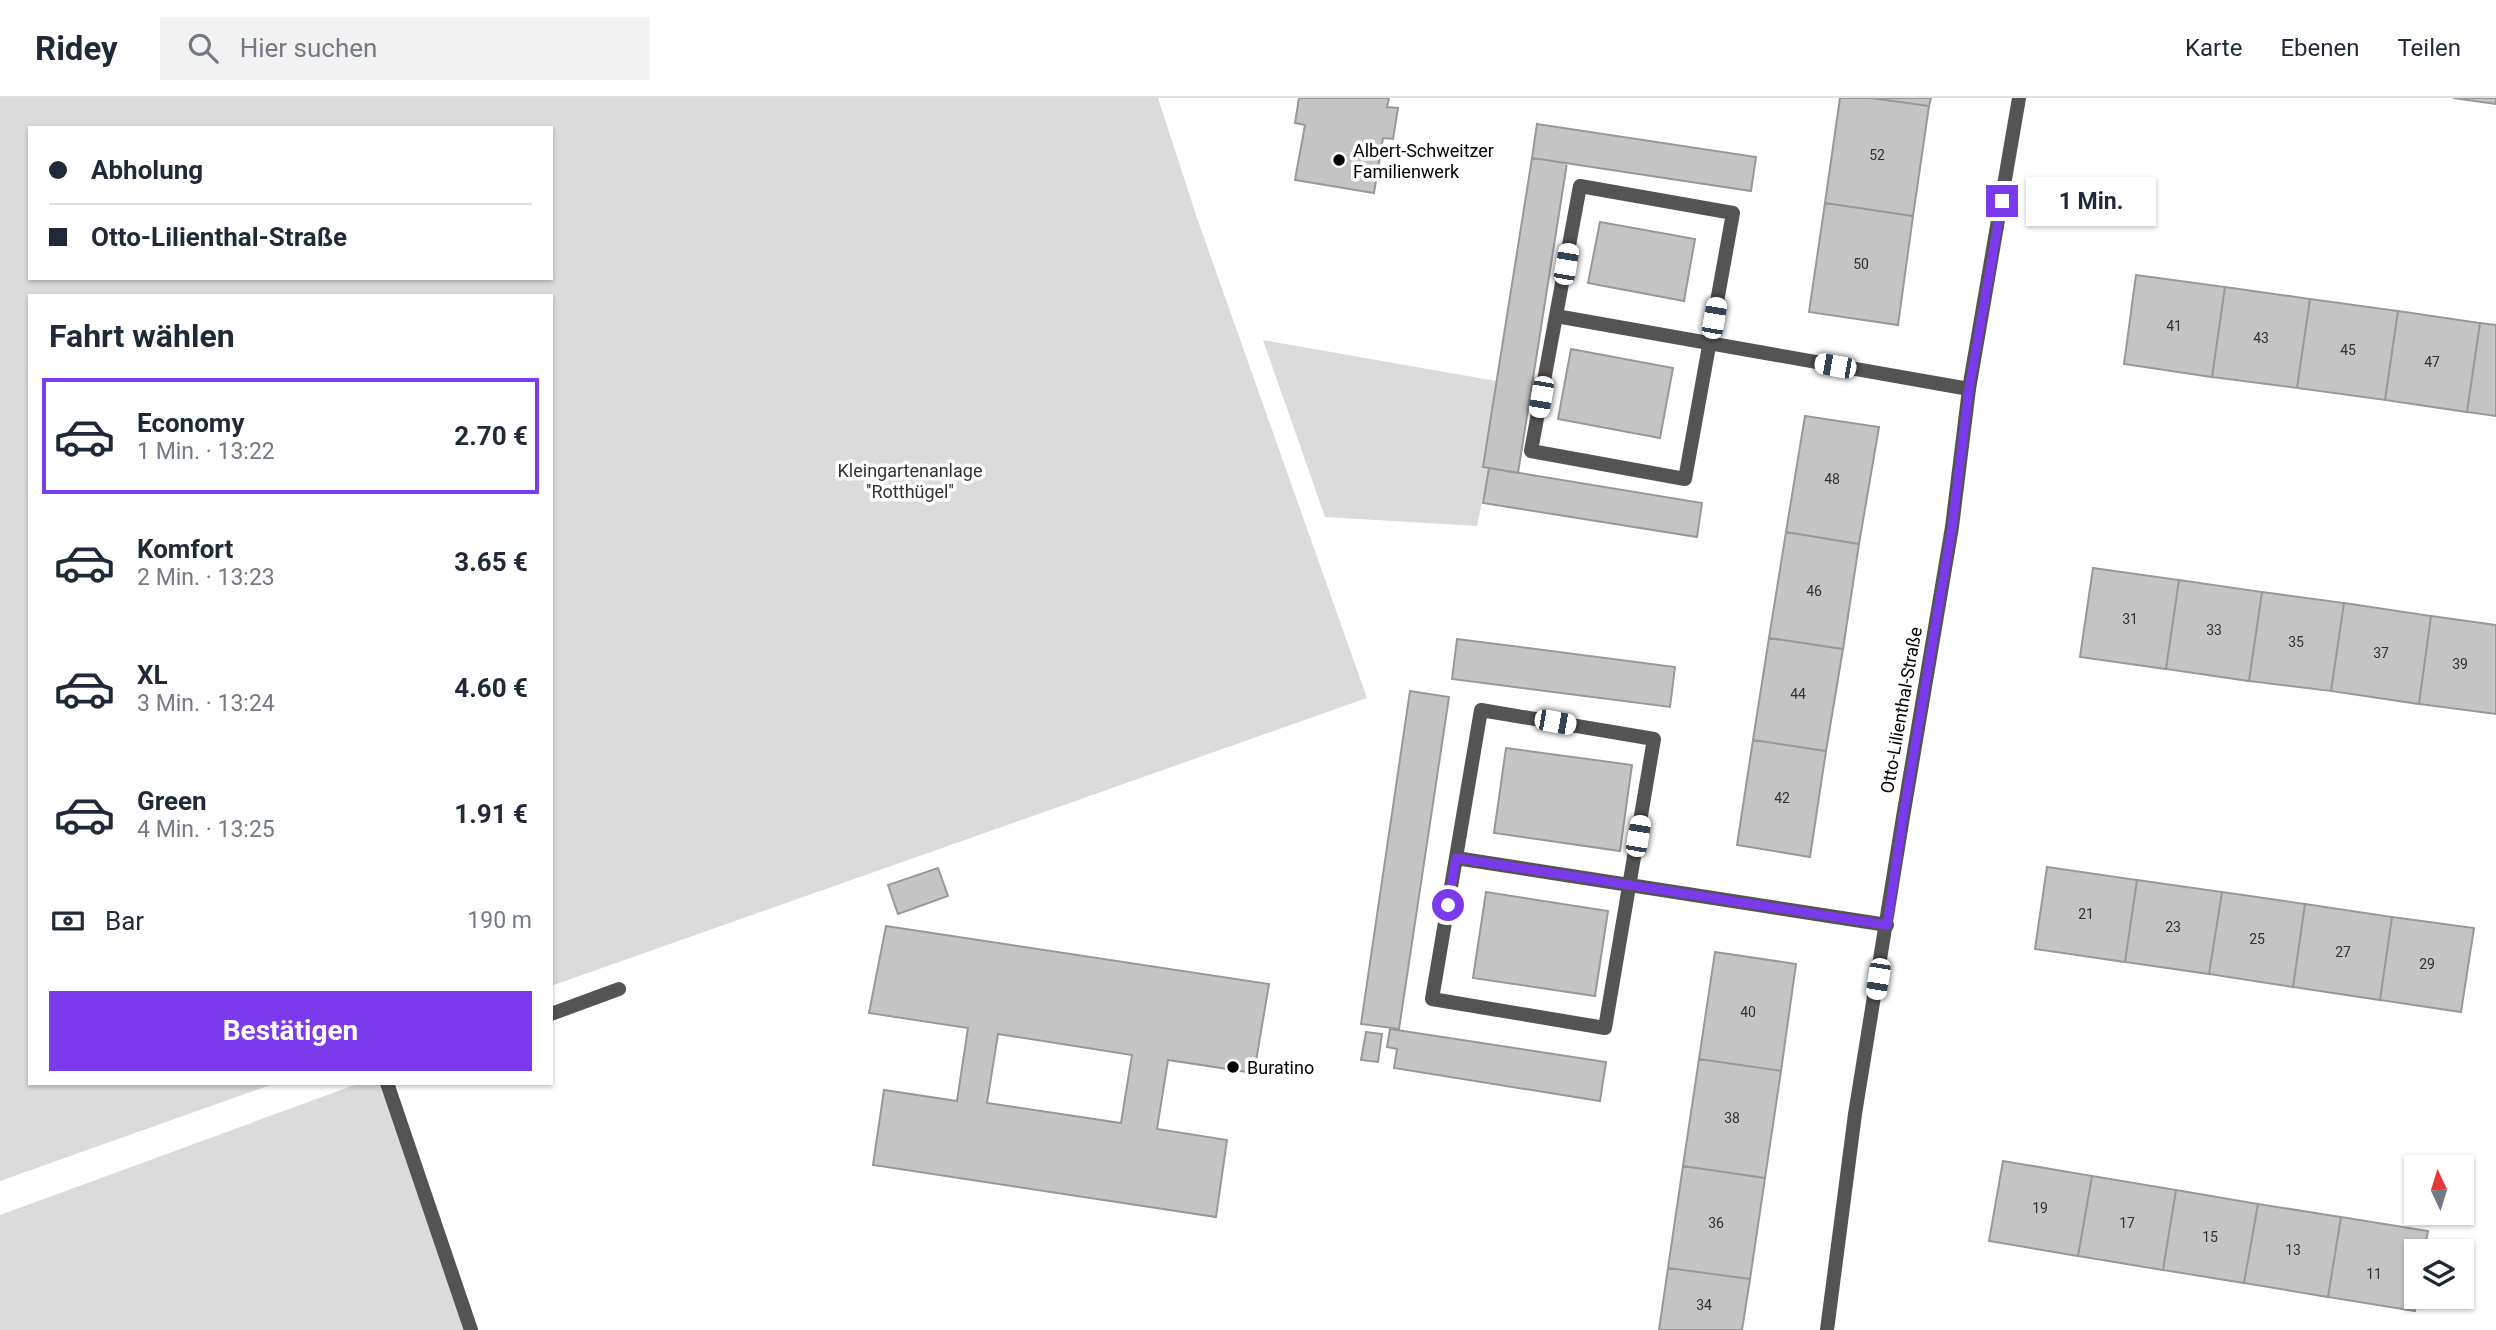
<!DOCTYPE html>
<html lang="de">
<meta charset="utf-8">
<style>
:root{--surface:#fff;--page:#f2f2f3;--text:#1f2937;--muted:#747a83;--line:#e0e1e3;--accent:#7c3aed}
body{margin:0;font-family:Roboto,sans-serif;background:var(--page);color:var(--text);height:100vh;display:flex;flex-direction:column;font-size:26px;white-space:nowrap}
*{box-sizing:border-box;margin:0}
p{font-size:23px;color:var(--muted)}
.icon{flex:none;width:38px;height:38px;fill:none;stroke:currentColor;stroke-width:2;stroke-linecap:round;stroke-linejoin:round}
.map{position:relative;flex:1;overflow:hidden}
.details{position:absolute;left:28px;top:196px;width:525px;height:791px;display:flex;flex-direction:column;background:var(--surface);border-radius:0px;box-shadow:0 2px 5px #0004}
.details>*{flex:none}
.top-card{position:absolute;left:28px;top:28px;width:525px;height:154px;border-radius:0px;box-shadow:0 2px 5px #0004;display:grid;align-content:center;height:154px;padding:0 21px;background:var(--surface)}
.needle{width:46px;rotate:356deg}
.controls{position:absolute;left:2404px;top:1057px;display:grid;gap:14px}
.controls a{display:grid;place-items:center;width:70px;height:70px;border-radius:0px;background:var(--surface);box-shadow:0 2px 5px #0004;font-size:35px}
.end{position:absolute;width:32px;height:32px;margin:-16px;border:9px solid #7c3aed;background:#fff;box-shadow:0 0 0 4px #fff}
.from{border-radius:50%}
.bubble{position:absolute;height:49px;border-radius:0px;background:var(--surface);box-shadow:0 2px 5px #0004;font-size:23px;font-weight:700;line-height:49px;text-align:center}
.car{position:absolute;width:21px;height:42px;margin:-21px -10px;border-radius:9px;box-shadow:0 0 5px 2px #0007;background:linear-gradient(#fff 24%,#345 0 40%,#fff 0 76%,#345 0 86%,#fff 0)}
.top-card b{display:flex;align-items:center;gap:24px;height:66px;font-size:26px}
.top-card b+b{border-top:2px solid var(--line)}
.top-card i{width:18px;height:18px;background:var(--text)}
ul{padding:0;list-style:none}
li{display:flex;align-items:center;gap:21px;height:116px;margin:0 14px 10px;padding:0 7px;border:4px solid transparent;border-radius:0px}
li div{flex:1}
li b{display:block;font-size:26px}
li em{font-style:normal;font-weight:700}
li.active{border-color:var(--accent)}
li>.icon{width:63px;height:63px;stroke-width:1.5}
h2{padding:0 21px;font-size:32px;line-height:84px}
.pay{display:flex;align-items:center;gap:18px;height:77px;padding:0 21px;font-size:26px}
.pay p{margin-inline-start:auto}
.cta{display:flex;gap:14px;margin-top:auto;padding:14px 21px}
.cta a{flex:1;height:80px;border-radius:0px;background:var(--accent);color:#fff;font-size:28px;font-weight:700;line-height:80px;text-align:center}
header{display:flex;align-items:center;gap:42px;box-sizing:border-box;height:98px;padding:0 35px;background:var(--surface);border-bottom:2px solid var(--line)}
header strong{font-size:33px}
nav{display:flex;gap:38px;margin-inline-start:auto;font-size:24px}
.search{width:490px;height:63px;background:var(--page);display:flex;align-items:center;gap:18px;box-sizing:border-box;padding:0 24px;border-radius:0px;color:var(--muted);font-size:26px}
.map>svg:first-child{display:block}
.green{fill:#dbdbdb;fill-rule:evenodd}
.building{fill:#c4c4c4;stroke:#989898;stroke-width:2;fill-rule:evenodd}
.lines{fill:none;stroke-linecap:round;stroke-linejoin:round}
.lane{stroke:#545454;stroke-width:14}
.street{stroke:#545454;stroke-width:14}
.route{stroke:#7c3aed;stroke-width:9}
.poi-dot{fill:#000;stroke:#fff;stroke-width:2.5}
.labels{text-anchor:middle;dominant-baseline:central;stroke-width:7;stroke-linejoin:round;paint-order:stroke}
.number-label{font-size:14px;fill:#313131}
.poi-label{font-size:18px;fill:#000;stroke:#fff;text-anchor:start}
.park-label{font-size:18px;fill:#323232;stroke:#fff}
.street-label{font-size:18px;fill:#000;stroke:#fff}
</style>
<header>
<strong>Ridey</strong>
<div class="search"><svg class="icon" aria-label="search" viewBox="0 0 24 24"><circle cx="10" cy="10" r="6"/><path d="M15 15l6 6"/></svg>Hier suchen</div>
<nav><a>Karte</a><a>Ebenen</a><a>Teilen</a></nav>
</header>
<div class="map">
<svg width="2496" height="1232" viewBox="0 0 2496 1232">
<rect width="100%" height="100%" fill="#fff"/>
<path class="green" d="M 0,0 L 1158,0 L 1197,120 L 1367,600 L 551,888 L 551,198 L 30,198 L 30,985 L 276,985 L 0,1083 ZM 30,30 L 551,30 L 551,180 L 30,180 Z
M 1263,242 L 1496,283 L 1483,369 L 1489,370 L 1477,428 L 1325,419 Z
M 360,985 L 387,985 L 471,1232 L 0,1232 L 0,1117 Z"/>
<path class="building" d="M 1299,0 L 1389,0 L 1387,9 L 1398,10 L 1393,41 L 1383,40 L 1374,95 L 1295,82 L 1305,27 L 1295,25 Z
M 1840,0 L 1871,0 L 1929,8 L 1913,118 L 1825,105 Z
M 1871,0 L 1931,0 L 1929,8 Z
M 2453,0 L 2496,0 L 2496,6 Z
M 1537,26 L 1756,59 L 1751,93 L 1532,60 Z
M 1532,60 L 1567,65 L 1518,375 L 1483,369 Z
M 1825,105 L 1913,118 L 1898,227 L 1809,214 Z
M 1600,124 L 1695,141 L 1684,203 L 1588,185 Z
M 2136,177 L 2225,189 L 2212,279 L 2124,266 Z
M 2225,189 L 2310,201 L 2297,290 L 2212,279 Z
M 2310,201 L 2398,213 L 2385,302 L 2297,290 Z
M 2398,213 L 2480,225 L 2467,314 L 2385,302 Z
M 2480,225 L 2496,227 L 2496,318 L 2467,314 Z
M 1571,251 L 1673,270 L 1660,340 L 1558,321 Z
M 1805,318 L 1879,329 L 1859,446 L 1786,434 Z
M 1489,370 L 1702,405 L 1697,439 L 1483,405 Z
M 1786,434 L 1859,446 L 1843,551 L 1769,540 Z
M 2093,470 L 2179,482 L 2166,571 L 2080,559 Z
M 2179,482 L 2262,494 L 2249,583 L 2166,571 Z
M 2262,494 L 2344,505 L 2331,593 L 2249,583 Z
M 2344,505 L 2431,518 L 2419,606 L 2331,593 Z
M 2431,518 L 2496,527 L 2496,616 L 2419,606 Z
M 1769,540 L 1843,551 L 1826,653 L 1753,642 Z
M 1457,541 L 1675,569 L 1670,609 L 1452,581 Z
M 1410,593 L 1449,599 L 1399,931 L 1361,926 Z
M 1753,642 L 1826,653 L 1810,759 L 1737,747 Z
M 1506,650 L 1632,667 L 1620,753 L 1494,735 Z
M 2047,769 L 2137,782 L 2125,864 L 2035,851 Z
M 938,770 L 948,798 L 898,816 L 888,787 Z
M 2137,782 L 2222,794 L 2209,876 L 2125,864 Z
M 1486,794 L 1608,813 L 1595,898 L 1473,880 Z
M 2222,794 L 2305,806 L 2293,889 L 2209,876 Z
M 2305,806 L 2392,819 L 2380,902 L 2293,889 Z
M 2392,819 L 2474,830 L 2461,914 L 2380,902 Z
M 886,828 L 1269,886 L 1254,975 L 1168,962 L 1157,1031 L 1227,1042 L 1216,1119 L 873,1067 L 884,992 L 957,1003 L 968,930 L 869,915 ZM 998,936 L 1132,957 L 1121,1025 L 987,1005 Z
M 1715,854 L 1796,866 L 1781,973 L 1699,961 Z
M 1390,931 L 1606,964 L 1600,1003 L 1394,970 L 1397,951 L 1387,949 Z
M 1366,934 L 1382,936 L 1378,964 L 1361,962 Z
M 1699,961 L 1781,973 L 1765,1080 L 1683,1068 Z
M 2003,1063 L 2092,1078 L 2078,1158 L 1989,1143 Z
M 1683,1068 L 1765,1080 L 1750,1181 L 1668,1170 Z
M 2092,1078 L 2176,1092 L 2163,1172 L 2078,1158 Z
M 2176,1092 L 2258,1106 L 2244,1185 L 2163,1172 Z
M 2258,1106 L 2341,1119 L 2328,1199 L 2244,1185 Z
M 2341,1119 L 2428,1133 L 2424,1153 L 2417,1153 L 2417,1199 L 2415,1213 L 2328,1199 Z
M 1668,1170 L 1750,1181 L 1742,1232 L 1659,1232 Z"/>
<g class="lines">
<path class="lane" d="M 1580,88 L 1733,115 L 1685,381 L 1531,353 Z
M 1556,218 L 1969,291
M 1481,612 L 1654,641 L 1605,930 L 1432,901 Z
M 1456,760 L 1887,827
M 551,916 L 619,891
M 387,985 L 471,1232"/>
<path class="street" d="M 1827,1232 L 1855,1016 L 1903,719 L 1952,429 L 1969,291 L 2019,0"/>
</g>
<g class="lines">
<path class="route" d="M 1448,807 L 1456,760 L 1887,827 L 1903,719 L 1952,429 L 1969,291 L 2002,103"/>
</g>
<g class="poi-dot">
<circle cx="1339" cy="62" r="7"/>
<circle cx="1233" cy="969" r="7"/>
</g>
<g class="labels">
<g class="number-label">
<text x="1877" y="57">52</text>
<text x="1861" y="166">50</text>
<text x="2174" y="228">41</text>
<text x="2261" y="240">43</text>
<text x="2348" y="252">45</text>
<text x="2432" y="264">47</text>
<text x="1832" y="381">48</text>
<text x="1814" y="493">46</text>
<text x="2130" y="521">31</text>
<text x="2214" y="532">33</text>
<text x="2296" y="544">35</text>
<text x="2381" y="555">37</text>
<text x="2460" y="566">39</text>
<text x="1798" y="596">44</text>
<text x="1782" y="700">42</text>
<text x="2086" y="816">21</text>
<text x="2173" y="829">23</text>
<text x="2257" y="841">25</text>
<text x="2343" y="854">27</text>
<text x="2427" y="866">29</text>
<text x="1748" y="914">40</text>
<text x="1732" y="1020">38</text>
<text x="2040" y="1110">19</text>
<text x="1716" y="1125">36</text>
<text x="2127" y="1125">17</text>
<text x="2210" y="1139">15</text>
<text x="2293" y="1152">13</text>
<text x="2374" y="1176">11</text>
<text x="1704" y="1207">34</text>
</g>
<g class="poi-label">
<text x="1353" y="52">Albert-Schweitzer<tspan x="1353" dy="21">Familienwerk</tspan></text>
<text x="1247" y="969">Buratino</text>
</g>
<g class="park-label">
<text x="910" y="372">Kleingartenanlage<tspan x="910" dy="21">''Rotthügel''</tspan></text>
</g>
<g class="street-label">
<text transform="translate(1901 612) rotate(-80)">Otto-Lilienthal-Straße</text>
</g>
</g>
</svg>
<div class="controls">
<a><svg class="needle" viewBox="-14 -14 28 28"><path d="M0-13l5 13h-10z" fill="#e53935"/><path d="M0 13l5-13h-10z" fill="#747a83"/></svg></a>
<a><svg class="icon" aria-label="layers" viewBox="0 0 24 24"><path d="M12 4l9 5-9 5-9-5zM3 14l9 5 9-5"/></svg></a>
</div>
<i class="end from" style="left:1448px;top:807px"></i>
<i class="end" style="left:2002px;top:103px"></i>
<div class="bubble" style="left:2026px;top:79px;width:130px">1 Min.</div>
<i class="car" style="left:1566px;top:166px;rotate:10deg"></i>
<i class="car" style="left:1714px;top:220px;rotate:10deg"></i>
<i class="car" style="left:1835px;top:268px;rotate:280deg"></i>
<i class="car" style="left:1541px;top:299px;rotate:190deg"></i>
<i class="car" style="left:1555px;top:624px;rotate:100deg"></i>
<i class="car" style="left:1638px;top:738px;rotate:10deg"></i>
<i class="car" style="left:1878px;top:881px;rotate:189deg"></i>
<div class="top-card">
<b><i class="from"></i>Abholung</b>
<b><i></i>Otto-Lilienthal-Straße</b>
</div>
<section class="details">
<h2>Fahrt wählen</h2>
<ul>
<li class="active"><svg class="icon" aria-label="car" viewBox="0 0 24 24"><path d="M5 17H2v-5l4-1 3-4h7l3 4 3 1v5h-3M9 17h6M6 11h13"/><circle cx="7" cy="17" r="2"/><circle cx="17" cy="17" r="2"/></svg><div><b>Economy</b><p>1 Min. · 13:22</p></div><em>2.70 €</em></li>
<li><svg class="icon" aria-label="car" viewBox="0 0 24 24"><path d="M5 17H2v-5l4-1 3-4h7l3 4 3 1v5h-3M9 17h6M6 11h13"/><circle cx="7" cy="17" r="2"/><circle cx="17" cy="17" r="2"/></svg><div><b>Komfort</b><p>2 Min. · 13:23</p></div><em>3.65 €</em></li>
<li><svg class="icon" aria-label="car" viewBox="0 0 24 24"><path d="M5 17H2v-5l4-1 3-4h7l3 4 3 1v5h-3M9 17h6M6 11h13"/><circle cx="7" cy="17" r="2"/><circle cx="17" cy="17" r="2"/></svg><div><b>XL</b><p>3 Min. · 13:24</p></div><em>4.60 €</em></li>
<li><svg class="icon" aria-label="car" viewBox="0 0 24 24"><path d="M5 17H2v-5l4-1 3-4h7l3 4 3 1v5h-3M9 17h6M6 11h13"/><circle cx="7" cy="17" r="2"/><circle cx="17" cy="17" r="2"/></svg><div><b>Green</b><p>4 Min. · 13:25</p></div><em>1.91 €</em></li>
</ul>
<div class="pay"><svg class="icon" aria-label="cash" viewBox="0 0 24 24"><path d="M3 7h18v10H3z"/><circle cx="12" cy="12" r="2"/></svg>Bar<p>190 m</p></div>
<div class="cta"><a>Bestätigen</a></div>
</section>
</div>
